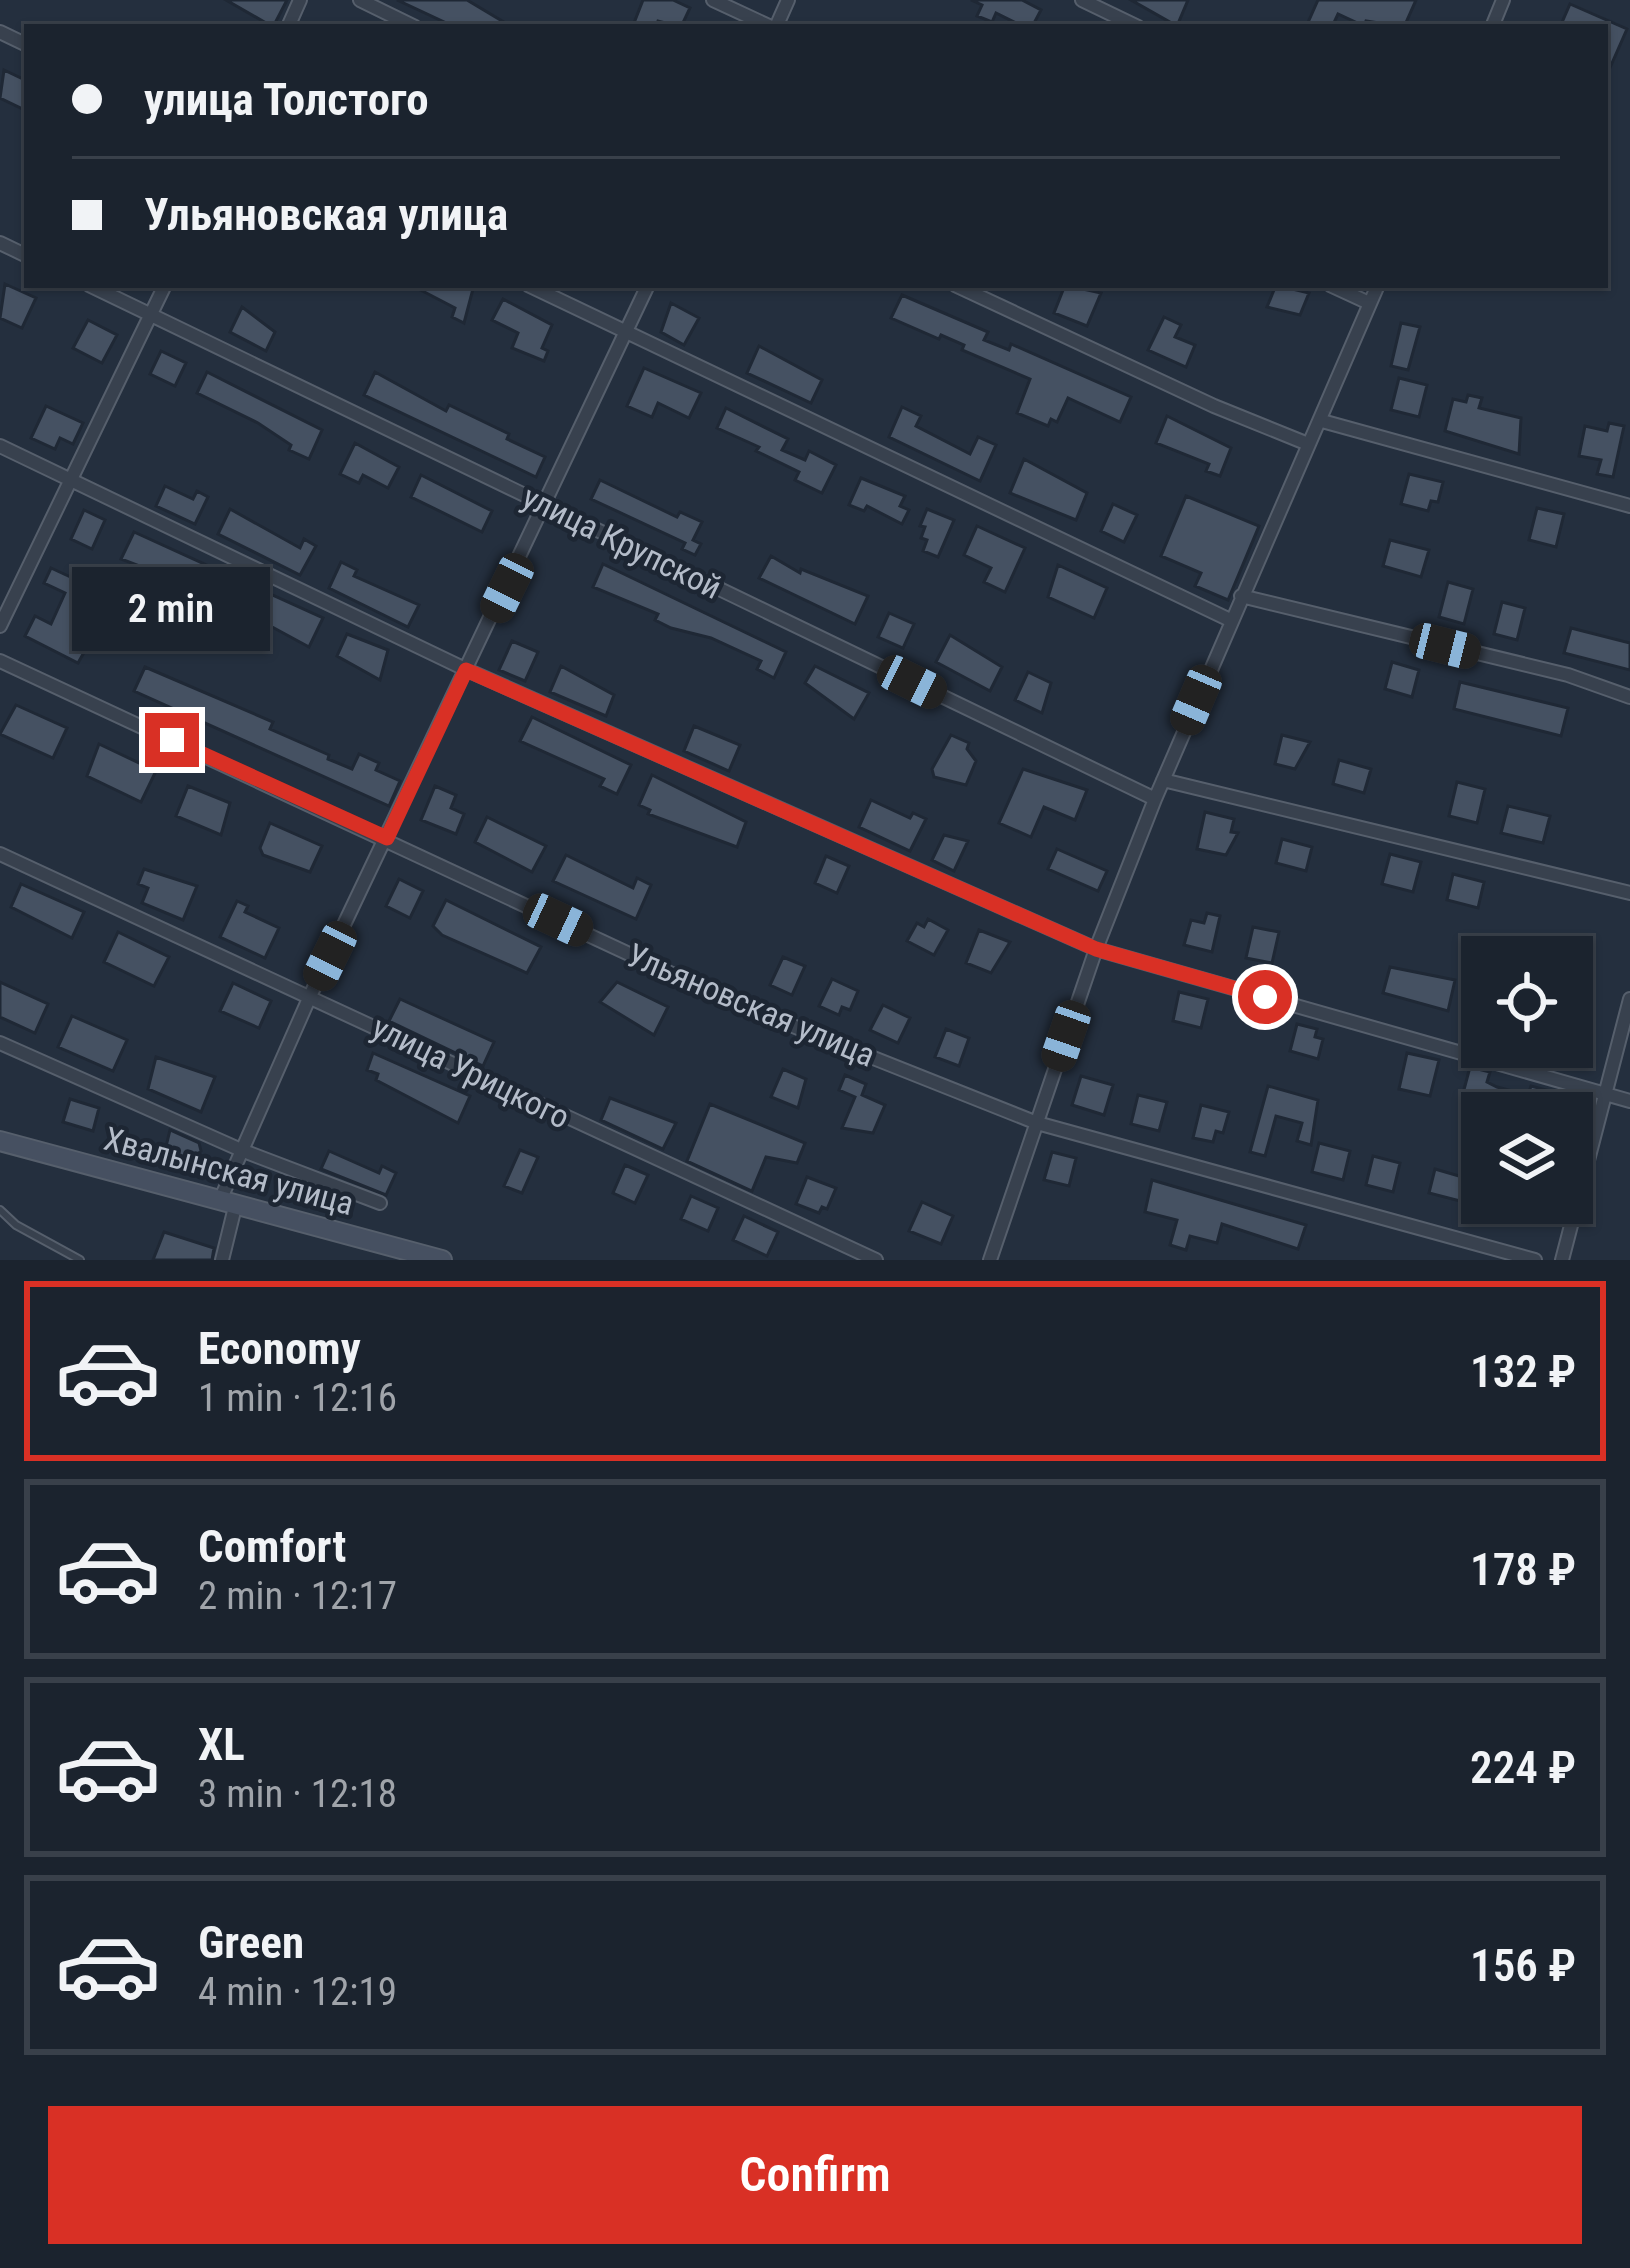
<!DOCTYPE html>
<meta charset="utf-8">
<style>
:root{--surface:#1b232e;--page:#242b36;--text:#f1f3f6;--muted:#a0a4aa;--line:#39404a;--accent:#d93025}
body{margin:0;font-family:"Roboto Condensed",sans-serif;background:var(--page);color:var(--text);height:100vh;display:flex;flex-direction:column;font-size:45px;white-space:nowrap}
*{box-sizing:border-box;margin:0}
p{font-size:39px;color:var(--muted)}
.icon{flex:none;width:66px;height:66px;fill:none;stroke:currentColor;stroke-width:2;stroke-linecap:round;stroke-linejoin:round}
.map{position:relative;height:1260px;overflow:hidden}
.panel{display:flex;flex-direction:column;background:var(--surface);flex:1}
.panel>*{flex:none}
.top-card{position:absolute;left:24px;top:24px;width:1584px;height:264px;border-radius:0px;box-shadow:0 3px 9px #0004,0 0 0 3px var(--line);display:grid;align-content:center;height:264px;padding:0 48px;background:var(--surface)}
.fabs{position:absolute;left:1461px;top:936px;display:grid;gap:24px}
.fabs a{display:grid;place-items:center;width:132px;height:132px;border-radius:0px;background:var(--surface);box-shadow:0 3px 9px #0004,0 0 0 3px var(--line);font-size:60px}
.end{position:absolute;width:54px;height:54px;margin:-27px;border:15px solid #d93025;background:#fff;box-shadow:0 0 0 6px #fff}
.from{border-radius:50%}
.bubble{position:absolute;height:84px;border-radius:0px;background:var(--surface);box-shadow:0 3px 9px #0004,0 0 0 3px var(--line);font-size:39px;font-weight:600;line-height:84px;text-align:center}
.car{position:absolute;width:36px;height:72px;margin:-36px -18px;border-radius:15px;box-shadow:0 0 9px 3px #0007;background:linear-gradient(#222 24%,#8ab4d8 0 40%,#222 0 76%,#8ab4d8 0 86%,#222 0)}
.top-card b{display:flex;align-items:center;gap:42px;height:114px;font-size:45px}
.top-card b+b{border-top:3px solid var(--line)}
.top-card i{width:30px;height:30px;background:var(--text)}
ul{padding:21px 0 0;list-style:none}
li{display:flex;align-items:center;gap:36px;height:180px;margin:0 24px 18px;padding:0 24px;border:6px solid var(--line);border-radius:0px}
li div{flex:1}
li b{display:block;font-size:45px}
li em{font-style:normal;font-weight:600}
li.selected{border-color:var(--accent)}
li>.icon{width:108px;height:108px;stroke-width:1.5}
.primary-button{display:flex;gap:24px;margin-top:auto;padding:24px 48px}
.primary-button a{flex:1;height:138px;border-radius:0px;background:var(--accent);color:#fff;font-size:48px;font-weight:600;line-height:138px;text-align:center}
.map>svg:first-child{display:block}
.building{fill:#455162;stroke:#1f2835;stroke-width:3}
.lines{fill:none;stroke-linecap:round;stroke-linejoin:round}
.lane-casing{stroke:#565f6c;stroke-width:10}
.street-casing{stroke:#565f6c;stroke-width:16}
.secondary-casing{stroke:#565f6c;stroke-width:22}
.lane{stroke:#38414e;stroke-width:6}
.street{stroke:#38414e;stroke-width:12}
.secondary{stroke:#465061;stroke-width:18}
.route{stroke:#d93025;stroke-width:15}
.labels{text-anchor:middle;dominant-baseline:central;stroke-width:9;stroke-linejoin:round;paint-order:stroke}
.street-label{font-size:33px;fill:#b4bcc9;stroke:#1d2633}
</style>
<div class="map">
<svg width="1630" height="1260" viewBox="0 0 1630 1260">
<rect width="100%" height="100%" fill="#242f3e"/>
<path class="building" d="M 226,0 L 287,0 L 273,27 Z
M 397,0 L 467,0 L 512,27 L 455,27 Z
M 643,0 L 673,0 L 690,8 L 681,27 L 658,21 L 656,27 L 643,27 L 634,23 Z
M 971,0 L 1022,0 L 1041,10 L 1032,27 L 1024,27 L 996,13 L 992,22 L 977,16 L 982,5 Z
M 1131,0 L 1188,0 L 1177,26 Z
M 1318,0 L 1416,0 L 1404,27 L 1366,21 L 1364,26 L 1338,14 L 1332,27 L 1306,27 Z
M 1570,4 L 1627,29 L 1605,79 L 1605,27 L 1560,27 Z
M 4,70 L 27,81 L 27,111 L 0,98 Z
M 5,284 L 36,298 L 22,328 L 0,318 Z
M 411,285 L 473,289 L 464,323 L 452,317 L 455,308 Z
M 1065,285 L 1101,293 L 1087,326 L 1054,313 Z
M 1276,285 L 1309,293 L 1300,315 L 1267,307 Z
M 902,295 L 988,332 L 984,340 L 1009,350 L 1011,344 L 1131,397 L 1120,422 L 1068,398 L 1057,422 L 1051,419 L 1048,426 L 1017,413 L 1030,379 L 962,350 L 964,345 L 941,335 L 939,339 L 891,318 Z
M 503,299 L 552,325 L 542,348 L 548,351 L 544,361 L 512,348 L 518,333 L 492,320 Z
M 671,303 L 699,318 L 684,345 L 661,332 Z
M 242,307 L 275,332 L 266,351 L 230,332 Z
M 1164,317 L 1181,325 L 1175,337 L 1195,345 L 1186,367 L 1148,350 Z
M 88,320 L 117,335 L 102,363 L 73,348 Z
M 1401,323 L 1420,327 L 1408,370 L 1391,366 Z
M 759,346 L 822,380 L 811,403 L 747,373 Z
M 161,351 L 186,363 L 175,386 L 150,374 Z
M 644,368 L 701,393 L 689,418 L 658,403 L 652,417 L 627,406 Z
M 207,372 L 322,430 L 309,459 L 289,450 L 291,445 L 258,423 L 197,393 Z
M 375,372 L 446,411 L 449,405 L 509,434 L 507,439 L 545,457 L 536,477 L 364,395 Z
M 1399,378 L 1427,385 L 1419,417 L 1391,410 Z
M 1468,395 L 1482,398 L 1479,408 L 1521,418 L 1519,454 L 1445,431 L 1453,399 L 1466,402 Z
M 46,406 L 83,423 L 73,444 L 60,438 L 55,449 L 31,438 Z
M 902,407 L 921,416 L 916,426 L 970,454 L 978,437 L 996,445 L 980,481 L 889,437 Z
M 726,408 L 788,439 L 782,450 L 805,460 L 809,451 L 836,465 L 822,493 L 795,480 L 799,472 L 756,451 L 759,447 L 717,428 Z
M 1167,416 L 1231,448 L 1220,476 L 1206,471 L 1209,464 L 1156,443 Z
M 1609,423 L 1624,426 L 1613,477 L 1597,474 L 1601,460 L 1579,456 L 1585,426 L 1607,431 Z
M 355,443 L 399,467 L 388,488 L 363,475 L 359,483 L 340,474 Z
M 1024,459 L 1087,493 L 1076,520 L 1010,493 Z
M 1409,474 L 1443,482 L 1438,502 L 1431,501 L 1428,511 L 1401,504 Z
M 421,475 L 492,511 L 482,532 L 411,497 Z
M 861,478 L 905,496 L 900,506 L 909,510 L 902,524 L 867,506 L 864,511 L 849,505 Z
M 600,480 L 677,517 L 680,512 L 702,522 L 693,540 L 701,544 L 695,555 L 682,549 L 685,543 L 591,499 Z
M 165,486 L 193,499 L 197,491 L 208,497 L 195,524 L 156,506 Z
M 1186,496 L 1259,526 L 1228,600 L 1195,586 L 1201,573 L 1161,556 Z
M 1113,504 L 1137,515 L 1124,542 L 1101,531 Z
M 1537,508 L 1564,514 L 1556,547 L 1529,540 Z
M 230,509 L 300,548 L 304,539 L 316,546 L 300,575 L 218,534 Z
M 927,509 L 954,520 L 938,557 L 923,551 L 927,540 L 921,538 L 925,527 L 920,526 Z
M 84,510 L 105,520 L 92,549 L 71,539 Z
M 977,526 L 1025,548 L 1005,592 L 984,582 L 991,568 L 964,555 Z
M 134,532 L 323,618 L 309,647 L 171,572 L 168,577 L 121,559 Z
M 1390,540 L 1429,550 L 1421,577 L 1383,566 Z
M 771,556 L 800,573 L 801,569 L 868,596 L 855,624 L 759,578 Z
M 341,562 L 357,570 L 354,576 L 419,605 L 408,627 L 329,588 Z
M 603,564 L 786,652 L 774,678 L 757,669 L 761,661 L 711,638 L 671,628 L 655,620 L 658,614 L 593,587 Z
M 1058,565 L 1107,588 L 1094,618 L 1048,597 Z
M 51,568 L 92,587 L 72,629 L 91,640 L 78,663 L 25,636 L 35,616 L 51,624 L 65,593 L 44,583 Z
M 1448,582 L 1473,589 L 1464,624 L 1439,617 Z
M 1502,602 L 1525,608 L 1517,640 L 1494,634 Z
M 889,613 L 914,624 L 903,648 L 878,637 Z
M 1571,628 L 1630,643 L 1630,670 L 1564,653 Z
M 347,634 L 388,650 L 380,680 L 337,656 Z
M 950,635 L 1002,667 L 990,691 L 936,662 Z
M 512,641 L 538,652 L 525,681 L 499,670 Z
M 1392,662 L 1419,670 L 1412,697 L 1385,689 Z
M 561,666 L 614,695 L 606,716 L 550,692 Z
M 815,666 L 869,693 L 854,719 L 805,683 Z
M 145,667 L 273,722 L 270,729 L 329,755 L 328,759 L 352,769 L 359,754 L 379,763 L 376,770 L 400,781 L 389,806 L 134,691 Z
M 1028,672 L 1051,683 L 1042,713 L 1015,700 Z
M 1460,682 L 1568,708 L 1561,736 L 1454,709 Z
M 16,705 L 67,728 L 53,758 L 0,734 Z
M 532,717 L 631,765 L 617,794 L 600,786 L 604,779 L 520,741 Z
M 694,726 L 740,745 L 729,771 L 684,751 Z
M 951,735 L 969,743 L 967,749 L 976,761 L 966,785 L 934,777 L 932,769 Z
M 1282,735 L 1310,742 L 1295,769 L 1275,764 Z
M 99,744 L 156,771 L 141,802 L 87,776 Z
M 1339,760 L 1371,769 L 1364,793 L 1333,784 Z
M 1023,769 L 1087,790 L 1075,820 L 1044,807 L 1031,837 L 999,823 Z
M 652,775 L 746,822 L 737,847 L 648,814 L 650,810 L 639,805 Z
M 1457,782 L 1485,789 L 1477,823 L 1449,816 Z
M 188,786 L 230,803 L 221,835 L 176,816 Z
M 435,786 L 456,795 L 451,808 L 464,814 L 456,834 L 421,820 Z
M 871,800 L 910,818 L 913,813 L 926,819 L 910,851 L 859,827 Z
M 1508,806 L 1550,816 L 1543,843 L 1501,833 Z
M 1205,812 L 1234,819 L 1231,832 L 1238,833 L 1226,855 L 1197,849 Z
M 487,817 L 546,846 L 532,872 L 475,842 Z
M 270,823 L 322,846 L 310,872 L 263,855 L 260,848 Z
M 944,835 L 968,841 L 954,871 L 932,860 Z
M 1282,839 L 1312,847 L 1306,871 L 1276,863 Z
M 1057,849 L 1107,871 L 1098,891 L 1048,869 Z
M 1390,854 L 1421,862 L 1413,892 L 1382,884 Z
M 566,855 L 633,888 L 637,878 L 651,885 L 636,919 L 553,881 Z
M 826,856 L 849,866 L 837,893 L 815,883 Z
M 144,869 L 197,886 L 183,920 L 142,903 L 148,888 L 138,884 Z
M 1453,874 L 1484,882 L 1478,908 L 1447,900 Z
M 399,879 L 423,891 L 410,918 L 386,906 Z
M 21,884 L 84,912 L 72,938 L 11,907 Z
M 446,900 L 541,947 L 527,973 L 442,935 L 433,926 Z
M 237,901 L 248,906 L 245,912 L 279,928 L 265,958 L 220,937 Z
M 1207,913 L 1220,916 L 1212,952 L 1184,945 L 1191,920 L 1204,923 Z
M 928,919 L 948,930 L 934,955 L 907,941 L 917,923 L 924,927 Z
M 1253,927 L 1279,932 L 1272,963 L 1246,958 Z
M 979,930 L 1010,942 L 991,973 L 966,963 Z
M 118,932 L 169,957 L 154,986 L 104,962 Z
M 783,957 L 805,966 L 792,995 L 770,985 Z
M 1390,967 L 1455,980 L 1448,1011 L 1383,993 Z
M 832,979 L 858,991 L 850,1010 L 842,1007 L 839,1015 L 819,1006 Z
M 0,982 L 48,1004 L 35,1033 L 0,1017 Z
M 617,982 L 668,1007 L 654,1035 L 600,1002 Z
M 233,983 L 271,1001 L 259,1028 L 220,1011 Z
M 1179,992 L 1208,999 L 1201,1028 L 1173,1021 Z
M 400,999 L 494,1042 L 483,1066 L 389,1021 Z
M 883,1005 L 910,1018 L 898,1043 L 870,1030 Z
M 72,1016 L 127,1040 L 113,1071 L 58,1047 Z
M 1297,1024 L 1317,1029 L 1315,1037 L 1323,1039 L 1318,1059 L 1290,1051 Z
M 946,1029 L 969,1038 L 959,1066 L 935,1057 Z
M 373,1053 L 470,1096 L 458,1123 L 376,1080 L 378,1074 L 367,1070 Z
M 1407,1053 L 1439,1060 L 1430,1096 L 1399,1089 Z
M 156,1057 L 215,1077 L 201,1112 L 148,1089 Z
M 1470,1067 L 1490,1072 L 1487,1082 L 1497,1087 L 1528,1095 L 1531,1086 L 1554,1092 L 1548,1113 L 1517,1113 L 1462,1097 Z
M 783,1069 L 806,1079 L 798,1108 L 771,1097 Z
M 845,1075 L 866,1084 L 862,1095 L 885,1105 L 873,1133 L 842,1128 L 855,1097 L 839,1090 Z
M 1081,1076 L 1113,1085 L 1104,1115 L 1072,1105 Z
M 1268,1086 L 1318,1100 L 1311,1145 L 1297,1141 L 1302,1123 L 1276,1116 L 1265,1156 L 1250,1152 Z
M 1138,1095 L 1167,1102 L 1159,1131 L 1131,1124 Z
M 610,1098 L 676,1123 L 663,1149 L 601,1120 Z
M 70,1099 L 99,1108 L 93,1131 L 63,1122 Z
M 710,1104 L 805,1143 L 797,1163 L 766,1157 L 752,1191 L 687,1161 Z
M 1201,1105 L 1229,1112 L 1223,1133 L 1216,1131 L 1213,1142 L 1193,1138 Z
M 170,1130 L 199,1143 L 201,1151 L 184,1167 L 168,1164 L 164,1155 Z
M 1319,1143 L 1350,1151 L 1343,1180 L 1312,1172 Z
M 520,1150 L 538,1157 L 522,1193 L 504,1186 Z
M 329,1151 L 379,1173 L 382,1166 L 396,1173 L 386,1195 L 321,1169 Z
M 1052,1152 L 1076,1158 L 1069,1186 L 1044,1180 Z
M 1373,1156 L 1400,1163 L 1393,1192 L 1366,1185 Z
M 625,1165 L 648,1175 L 635,1203 L 613,1193 Z
M 1435,1169 L 1466,1178 L 1460,1201 L 1429,1193 Z
M 807,1177 L 836,1188 L 827,1209 L 822,1207 L 819,1213 L 796,1204 Z
M 1152,1180 L 1306,1225 L 1298,1249 L 1222,1224 L 1217,1243 L 1190,1236 L 1186,1250 L 1170,1245 L 1177,1220 L 1145,1212 Z
M 691,1196 L 718,1208 L 708,1231 L 681,1219 Z
M 922,1202 L 953,1216 L 941,1244 L 909,1231 Z
M 744,1216 L 778,1232 L 767,1256 L 733,1240 Z
M 164,1232 L 214,1248 L 212,1260 L 153,1260 Z"/>
<g class="lines">
<defs>
<path id="lane" d="M 0,1210 L 16,1225 L 80,1260"/>
<path id="street" d="M 360,0 L 415,27
M 713,0 L 771,27
M 1082,0 L 1138,27
M 288,27 L 300,0
M 776,27 L 788,0
M 1492,27 L 1503,0
M 0,32 L 27,45
M 0,243 L 27,256
M 89,285 L 1155,799
M 528,285 L 1230,620
M 955,285 L 1214,406 L 1308,444
M 1330,285 L 1369,303
M 1322,421 L 1630,506
M 0,446 L 467,670 L 1096,949 L 1630,1101
M 1241,596 L 1568,675 L 1630,697
M 0,626 L 165,285
M 0,661 L 730,1001 L 1037,1123 L 1535,1260
M 1163,780 L 1630,893
M 0,854 L 876,1260
M 0,1043 L 241,1150 L 380,1203
M 221,1198 L 311,994 L 648,285
M 222,1260 L 236,1203
M 990,1260 L 1096,949 L 1155,799 L 1378,285
M 1562,1260 L 1630,999"/>
<path id="secondary" d="M 0,1141 L 442,1260"/>
</defs>
<use href="#lane" class="lane-casing"/>
<use href="#street" class="street-casing"/>
<use href="#secondary" class="secondary-casing"/>
<use href="#lane" class="lane"/>
<use href="#street" class="street"/>
<use href="#secondary" class="secondary"/>
</g>
<g class="lines">
<path class="route" d="M 172,740 L 387,838 L 466,670 L 1096,949 L 1265,997"/>
</g>
<g class="labels">
<g class="street-label">
<text transform="translate(622 542) rotate(26)">улица Крупской</text>
<text transform="translate(751 1005) rotate(23)">Ульяновская улица</text>
<text transform="translate(471 1072) rotate(26)">улица Урицкого</text>
<text transform="translate(229 1171) rotate(15)">Хвалынская улица</text>
</g>
</g>
</svg>
<div class="fabs">
<a><svg class="icon" aria-label="locate" viewBox="0 0 24 24"><circle cx="12" cy="12" r="6"/><path d="M12 2v4M12 18v4M2 12h4M18 12h4"/></svg></a>
<a><svg class="icon" aria-label="layers" viewBox="0 0 24 24"><path d="M12 4l9 5-9 5-9-5zM3 14l9 5 9-5"/></svg></a>
</div>
<i class="end from" style="left:1265px;top:997px"></i>
<i class="end" style="left:172px;top:740px"></i>
<div class="bubble" style="left:72px;top:567px;width:198px">2 min</div>
<i class="car" style="left:507px;top:588px;rotate:206deg"></i>
<i class="car" style="left:1445px;top:646px;rotate:104deg"></i>
<i class="car" style="left:912px;top:682px;rotate:116deg"></i>
<i class="car" style="left:1196px;top:700px;rotate:203deg"></i>
<i class="car" style="left:558px;top:920px;rotate:115deg"></i>
<i class="car" style="left:330px;top:956px;rotate:206deg"></i>
<i class="car" style="left:1066px;top:1036px;rotate:199deg"></i>
<div class="top-card">
<b><i class="from"></i>улица Толстого</b>
<b><i></i>Ульяновская улица</b>
</div>
</div>
<section class="panel">
<ul>
<li class="selected"><svg class="icon" aria-label="car" viewBox="0 0 24 24"><path d="M5 17H2v-5l4-1 3-4h7l3 4 3 1v5h-3M9 17h6M6 11h13"/><circle cx="7" cy="17" r="2"/><circle cx="17" cy="17" r="2"/></svg><div><b>Economy</b><p>1 min · 12:16</p></div><em>132 ₽</em></li>
<li><svg class="icon" aria-label="car" viewBox="0 0 24 24"><path d="M5 17H2v-5l4-1 3-4h7l3 4 3 1v5h-3M9 17h6M6 11h13"/><circle cx="7" cy="17" r="2"/><circle cx="17" cy="17" r="2"/></svg><div><b>Comfort</b><p>2 min · 12:17</p></div><em>178 ₽</em></li>
<li><svg class="icon" aria-label="car" viewBox="0 0 24 24"><path d="M5 17H2v-5l4-1 3-4h7l3 4 3 1v5h-3M9 17h6M6 11h13"/><circle cx="7" cy="17" r="2"/><circle cx="17" cy="17" r="2"/></svg><div><b>XL</b><p>3 min · 12:18</p></div><em>224 ₽</em></li>
<li><svg class="icon" aria-label="car" viewBox="0 0 24 24"><path d="M5 17H2v-5l4-1 3-4h7l3 4 3 1v5h-3M9 17h6M6 11h13"/><circle cx="7" cy="17" r="2"/><circle cx="17" cy="17" r="2"/></svg><div><b>Green</b><p>4 min · 12:19</p></div><em>156 ₽</em></li>
</ul>
<div class="primary-button"><a>Confirm</a></div>
</section>
